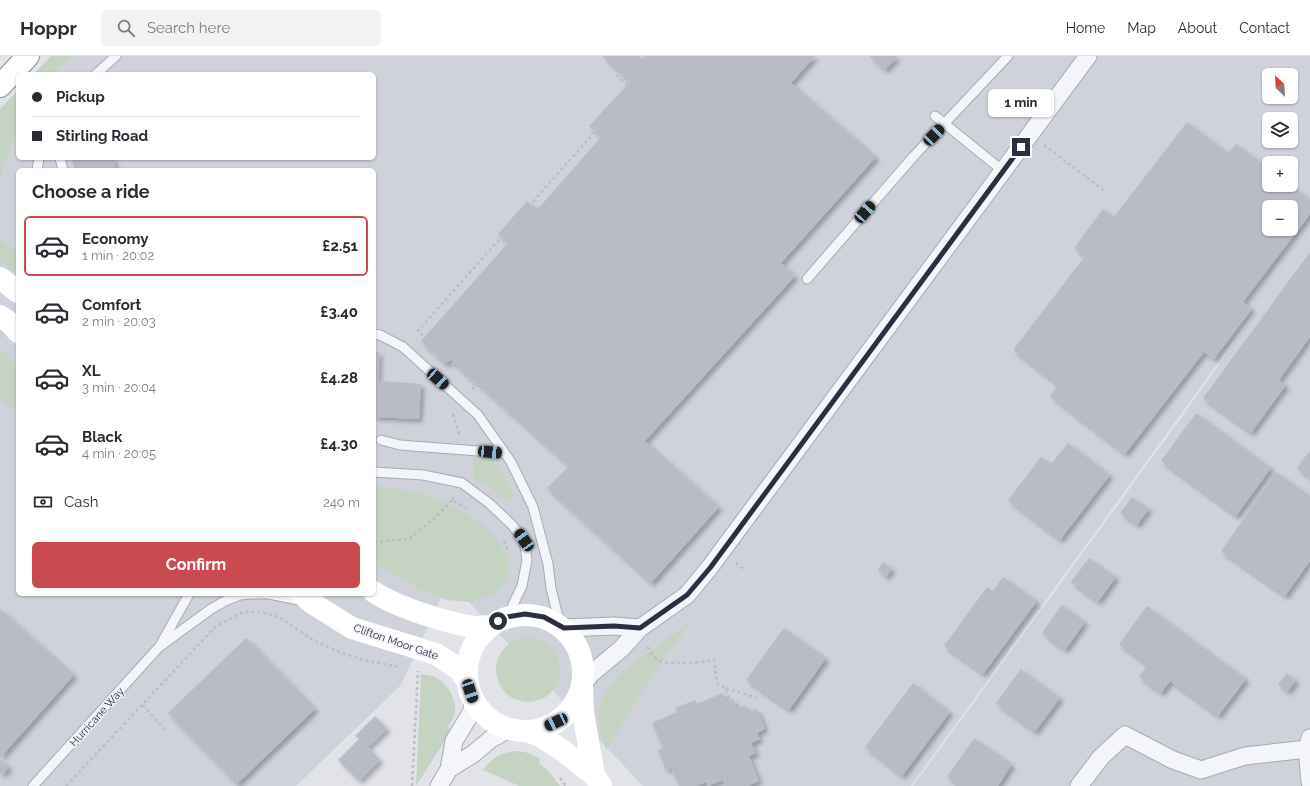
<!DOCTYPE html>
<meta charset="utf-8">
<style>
:root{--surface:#fff;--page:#f2f2f3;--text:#2b2b33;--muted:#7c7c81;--line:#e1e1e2;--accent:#c94b50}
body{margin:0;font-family:Raleway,sans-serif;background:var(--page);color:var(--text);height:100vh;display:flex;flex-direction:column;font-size:15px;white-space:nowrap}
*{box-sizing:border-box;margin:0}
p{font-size:13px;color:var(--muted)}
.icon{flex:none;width:22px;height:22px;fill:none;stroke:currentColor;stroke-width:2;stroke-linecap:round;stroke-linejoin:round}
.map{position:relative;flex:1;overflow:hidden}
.drawer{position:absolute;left:16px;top:112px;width:360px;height:428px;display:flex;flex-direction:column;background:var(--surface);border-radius:6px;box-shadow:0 1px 3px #0004}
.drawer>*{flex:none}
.hud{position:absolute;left:16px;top:16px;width:360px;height:88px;border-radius:6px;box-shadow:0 1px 3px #0004;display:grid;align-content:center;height:88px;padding:0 16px;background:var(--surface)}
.needle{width:26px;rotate:335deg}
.fabs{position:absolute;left:1262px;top:12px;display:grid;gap:8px}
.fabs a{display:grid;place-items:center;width:36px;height:36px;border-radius:6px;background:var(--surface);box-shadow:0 1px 3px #0004;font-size:20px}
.end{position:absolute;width:18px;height:18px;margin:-9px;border:5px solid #2a3040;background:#fff;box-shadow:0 0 0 2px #fff}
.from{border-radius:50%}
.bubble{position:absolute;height:28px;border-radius:6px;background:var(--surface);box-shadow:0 1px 3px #0004;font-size:13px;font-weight:700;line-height:28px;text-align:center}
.car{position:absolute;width:12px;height:24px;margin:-12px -6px;border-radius:5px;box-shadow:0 0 3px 1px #0007;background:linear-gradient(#222 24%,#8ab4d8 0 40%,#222 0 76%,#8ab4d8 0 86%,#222 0)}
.hud b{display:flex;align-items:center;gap:14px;height:38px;font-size:15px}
.hud b+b{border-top:1px solid var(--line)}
.hud i{width:10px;height:10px;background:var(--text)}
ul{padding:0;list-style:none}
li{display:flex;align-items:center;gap:12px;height:60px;margin:0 8px 6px;padding:0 8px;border:2px solid transparent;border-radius:6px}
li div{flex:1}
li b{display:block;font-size:15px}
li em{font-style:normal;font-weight:700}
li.selected{border-color:var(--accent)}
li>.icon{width:36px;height:36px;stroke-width:1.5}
h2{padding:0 16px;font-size:18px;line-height:48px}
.pay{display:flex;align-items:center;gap:10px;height:44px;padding:0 16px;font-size:15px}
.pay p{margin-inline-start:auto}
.cta{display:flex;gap:8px;margin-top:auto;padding:8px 16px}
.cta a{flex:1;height:46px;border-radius:6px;background:var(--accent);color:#fff;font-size:16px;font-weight:700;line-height:46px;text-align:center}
header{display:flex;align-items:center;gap:24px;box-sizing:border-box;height:56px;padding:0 20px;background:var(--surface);border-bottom:1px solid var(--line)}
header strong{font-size:19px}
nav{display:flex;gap:22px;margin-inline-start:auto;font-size:14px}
.search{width:280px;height:36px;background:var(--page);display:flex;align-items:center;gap:10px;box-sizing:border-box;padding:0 14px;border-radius:6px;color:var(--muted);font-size:15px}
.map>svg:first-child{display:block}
.built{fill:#cfd2db;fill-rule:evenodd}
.green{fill:#c5d3c3}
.building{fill:#b9bcc6;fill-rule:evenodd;filter:url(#shadow)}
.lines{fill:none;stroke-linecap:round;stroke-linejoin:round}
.lane-casing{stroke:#a6aab3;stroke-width:11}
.street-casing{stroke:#a6aab3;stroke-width:19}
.highway-casing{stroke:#898f9f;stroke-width:24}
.path{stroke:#bbbec4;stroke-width:2.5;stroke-dasharray:3 3;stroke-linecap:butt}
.lane{stroke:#f4f5f8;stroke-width:9}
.street{stroke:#f4f5f8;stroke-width:17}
.secondary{stroke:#fff;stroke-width:22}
.highway{stroke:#fff;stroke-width:22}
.route{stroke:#2a3040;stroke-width:5}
.labels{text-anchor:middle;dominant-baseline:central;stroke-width:3;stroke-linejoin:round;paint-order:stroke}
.street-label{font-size:11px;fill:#2a3040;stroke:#f1f3f7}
</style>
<header>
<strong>Hoppr</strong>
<div class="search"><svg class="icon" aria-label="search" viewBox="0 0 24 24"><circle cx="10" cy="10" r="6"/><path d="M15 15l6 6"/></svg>Search here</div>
<nav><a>Home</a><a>Map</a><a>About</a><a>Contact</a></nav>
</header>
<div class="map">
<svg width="1310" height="730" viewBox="0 0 1310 730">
<defs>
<filter id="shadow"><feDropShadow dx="3.5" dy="3.5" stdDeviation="2" flood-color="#0004"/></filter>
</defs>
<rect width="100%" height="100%" fill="#e1e3e9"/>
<path class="built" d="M 69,0 L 1310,0 L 1310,730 L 913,730 L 1183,359 L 1292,205 L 911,730 L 643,730 L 449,525 L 401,629 L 296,730 L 0,730 L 0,122 L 18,75 L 18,102 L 374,102 L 374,18 L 51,18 ZM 1269,19 L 1291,19 L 1291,41 L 1269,41 ZM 1269,63 L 1291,63 L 1291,85 L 1269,85 ZM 1269,107 L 1291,107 L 1291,129 L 1269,129 ZM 18,114 L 374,114 L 374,538 L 18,538 ZM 1269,151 L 1291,151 L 1291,173 L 1269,173 Z"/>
<path class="green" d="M 51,0 L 72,0 L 52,18 L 34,18 Z
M 18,34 L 18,75 L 0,122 L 0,53 Z
M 0,184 L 18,195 L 18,220 L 0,205 Z
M 0,292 L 18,310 L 18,358 L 0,342 Z
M 492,402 L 497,409 L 516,440 L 508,446 L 491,432 L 474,424 L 473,403 Z
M 374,430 L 421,436 L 465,456 L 487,473 L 499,485 L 508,501 L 509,519 L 502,531 L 493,539 L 469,546 L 448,544 L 425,536 L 374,508 Z
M 693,564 L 661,606 L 606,694 L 600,675 L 598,653 L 605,637 L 619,618 Z
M496 614a32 32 0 1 1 64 0a32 32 0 1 1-64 0Z
M 421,618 C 427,619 435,620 440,624 C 448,629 456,644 455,654 C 455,660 451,666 448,671 L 451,675 L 416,730 Z
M 513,695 C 524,695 531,697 540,703 L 539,707 L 549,716 L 560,730 L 519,730 L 483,714 C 491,702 500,698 513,695 Z"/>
<path class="building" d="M 602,0 L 639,0 L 642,3 L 645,0 L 815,0 L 791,27 L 876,101 L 781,207 L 795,220 L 645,385 L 719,451 L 651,527 L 547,432 L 569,410 L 451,304 L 445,308 L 421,285 L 508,187 L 498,178 L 527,145 L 537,154 L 601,81 L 589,70 L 630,26 Z
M 869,0 L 898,0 L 885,14 Z
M 1187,66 L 1228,97 L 1236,88 L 1269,113 L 1269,129 L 1290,129 L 1310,144 L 1310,158 L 1243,246 L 1252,253 L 1214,303 L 1204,296 L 1125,398 L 1050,340 L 1058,329 L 1013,294 L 1085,200 L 1074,192 L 1103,153 L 1114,161 ZM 1269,151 L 1291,151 L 1291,173 L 1269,173 Z
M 71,102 L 113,102 L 116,114 L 75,114 Z
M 1310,196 L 1310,281 L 1279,324 L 1286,329 L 1251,377 L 1203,342 Z
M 374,296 L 379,296 L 378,325 L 421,328 L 419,363 L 374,361 Z
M 1196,357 L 1271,412 L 1236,460 L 1161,405 Z
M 1068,387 L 1110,419 L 1060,484 L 1008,444 L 1041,401 L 1051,408 Z
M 1310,394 L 1310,422 L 1297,412 Z
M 1276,416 L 1310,440 L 1310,505 L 1285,540 L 1221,495 Z
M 1132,441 L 1149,453 L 1137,469 L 1120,457 Z
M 1089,502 L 1116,521 L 1098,546 L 1071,526 Z
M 883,506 L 892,513 L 886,521 L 878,514 Z
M 1003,521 L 1037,545 L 983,618 L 944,590 L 987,531 L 993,535 Z
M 1062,549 L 1085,566 L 1065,594 L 1042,577 Z
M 1147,550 L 1246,623 L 1218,660 L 1170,625 L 1161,637 L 1139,621 L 1147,609 L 1119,588 Z
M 0,553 L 74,619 L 0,702 Z
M 784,572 L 826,602 L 789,654 L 746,624 Z
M 246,582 L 315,653 L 237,728 L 168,657 Z
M 1021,613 L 1060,642 L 1035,676 L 996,647 Z
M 1287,617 L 1296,625 L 1287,636 L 1278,628 Z
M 913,627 L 950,656 L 902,720 L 865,691 Z
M 723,637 L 727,646 L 733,643 L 737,653 L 746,649 L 748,656 L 757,653 L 765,673 L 757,677 L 760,683 L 751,687 L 756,697 L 749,700 L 759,725 L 747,730 L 725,730 L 723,724 L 708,730 L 706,726 L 696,730 L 679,730 L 671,712 L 666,714 L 658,694 L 663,692 L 652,667 L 677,656 L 675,652 L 685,648 L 696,644 L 697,648 Z
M 375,660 L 387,673 L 368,691 L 380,704 L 359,725 L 338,704 L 359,683 L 355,680 Z
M 974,682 L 1012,708 L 998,730 L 960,730 L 947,721 Z
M 0,703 L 9,711 L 2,719 L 0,717 Z"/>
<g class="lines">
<defs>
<path id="lane" d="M 96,18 L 116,0
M 935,60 L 1003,115
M 60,102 L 63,114
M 37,114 L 39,102
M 807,223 L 913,101 L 1008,0
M 374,278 L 380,279 L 403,291 L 478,359 L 511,406 L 533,451 L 548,508 L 551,532 L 560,569
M 381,384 L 400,389 L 504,397
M 374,416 L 423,419 L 462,427 L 490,448 L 512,469 L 524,484 L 527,504 L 522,530 L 507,561
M 161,588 L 189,538
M 33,730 L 159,591 L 211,553 L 225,545 L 240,539 L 251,538 L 269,538 L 304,545"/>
<path id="street" d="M 564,572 L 614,570 L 640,572
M 583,628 L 591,618 L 621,593 L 640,572 L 687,539 L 710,511 L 1088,0
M 1310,682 L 1307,693 L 1310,726
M 449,713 L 454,685 L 471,657 L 474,645
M 439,730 L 449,713 L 473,698 L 491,683 L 509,673
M 1079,730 L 1101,701 L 1125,679 L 1173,704 L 1201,714 L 1245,700 L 1307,693"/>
<path id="highway" d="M 0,30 L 28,0"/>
</defs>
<use href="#lane" class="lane-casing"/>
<use href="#street" class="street-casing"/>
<use href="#highway" class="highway-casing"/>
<path class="path" d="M 1044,89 L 1106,136
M 472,333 L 476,330 L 418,275 L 632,34 L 616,19 L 635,0
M 453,358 L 459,378
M 454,441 L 452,444 L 468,453
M 504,485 L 509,497
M 374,486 L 409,483 L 435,462 L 452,444
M 736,507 L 746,515
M 648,591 C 650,597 655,602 660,605 C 667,609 705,606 714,604 L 717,627 L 725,632 L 730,645
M 726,632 L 757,642
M 143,649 L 164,673
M 560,722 L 566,730
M 66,730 L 216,570 L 243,556 L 260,556 L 279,561 L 313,584 L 336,595 L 363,604 L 399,611
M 412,730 L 418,615"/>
<use href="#lane" class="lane"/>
<use href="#street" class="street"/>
<path class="secondary" d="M 0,222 L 18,236
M 0,260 L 10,267 L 18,276
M 374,536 C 396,551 447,567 474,571 C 479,572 484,570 489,570
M 302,538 L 312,547 L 352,572 L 436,598 L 460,614 L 467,625
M467 617a58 58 0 1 1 116 0a58 58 0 1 1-116 0Z
M 582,631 L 583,657 L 594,719
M 527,675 L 540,680 L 562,694 L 594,719 L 601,730"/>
<use href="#highway" class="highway"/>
</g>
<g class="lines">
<path class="route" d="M 498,565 L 507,561 L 525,558 L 544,561 L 564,572 L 614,570 L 640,572 L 687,539 L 710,512 L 1021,91"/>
</g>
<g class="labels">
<g class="street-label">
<text transform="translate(396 586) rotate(19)">Clifton Moor Gate</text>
<text transform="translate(97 661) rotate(-48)">Hurricane Way</text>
</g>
</g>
</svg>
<div class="fabs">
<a><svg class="needle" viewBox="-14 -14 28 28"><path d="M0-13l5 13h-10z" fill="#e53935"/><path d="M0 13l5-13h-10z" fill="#7c7c81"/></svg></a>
<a><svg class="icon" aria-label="layers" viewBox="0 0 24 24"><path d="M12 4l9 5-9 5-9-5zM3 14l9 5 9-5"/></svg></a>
<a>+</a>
<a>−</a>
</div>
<i class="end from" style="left:498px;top:565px"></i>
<i class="end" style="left:1021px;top:91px"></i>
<div class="bubble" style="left:988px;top:33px;width:66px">1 min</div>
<i class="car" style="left:934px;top:79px;rotate:44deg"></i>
<i class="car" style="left:865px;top:156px;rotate:41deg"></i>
<i class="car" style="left:438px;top:323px;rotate:132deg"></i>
<i class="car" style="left:490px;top:396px;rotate:95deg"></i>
<i class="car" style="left:524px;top:484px;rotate:325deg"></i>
<i class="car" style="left:470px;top:635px;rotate:162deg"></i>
<i class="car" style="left:556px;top:666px;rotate:245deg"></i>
<div class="hud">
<b><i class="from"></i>Pickup</b>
<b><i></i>Stirling Road</b>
</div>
<section class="drawer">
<h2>Choose a ride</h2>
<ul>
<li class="selected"><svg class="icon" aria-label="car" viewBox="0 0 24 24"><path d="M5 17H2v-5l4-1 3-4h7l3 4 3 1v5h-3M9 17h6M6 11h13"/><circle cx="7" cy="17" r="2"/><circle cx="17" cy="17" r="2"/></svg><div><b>Economy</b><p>1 min · 20:02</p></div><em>£2.51</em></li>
<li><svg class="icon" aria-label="car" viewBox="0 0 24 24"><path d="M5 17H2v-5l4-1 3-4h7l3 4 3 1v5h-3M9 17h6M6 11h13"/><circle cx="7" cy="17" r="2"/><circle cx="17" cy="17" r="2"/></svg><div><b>Comfort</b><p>2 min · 20:03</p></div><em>£3.40</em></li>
<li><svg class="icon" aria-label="car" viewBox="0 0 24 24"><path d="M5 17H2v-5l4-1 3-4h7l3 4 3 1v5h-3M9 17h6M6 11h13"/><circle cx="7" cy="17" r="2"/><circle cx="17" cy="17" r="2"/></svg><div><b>XL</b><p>3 min · 20:04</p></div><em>£4.28</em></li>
<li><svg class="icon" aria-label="car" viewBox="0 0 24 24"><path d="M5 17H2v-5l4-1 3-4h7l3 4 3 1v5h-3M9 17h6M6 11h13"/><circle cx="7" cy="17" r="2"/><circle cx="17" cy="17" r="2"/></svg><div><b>Black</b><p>4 min · 20:05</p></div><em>£4.30</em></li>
</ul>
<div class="pay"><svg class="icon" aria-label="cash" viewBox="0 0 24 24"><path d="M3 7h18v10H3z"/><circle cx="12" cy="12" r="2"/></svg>Cash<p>240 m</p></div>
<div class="cta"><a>Confirm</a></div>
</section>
</div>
